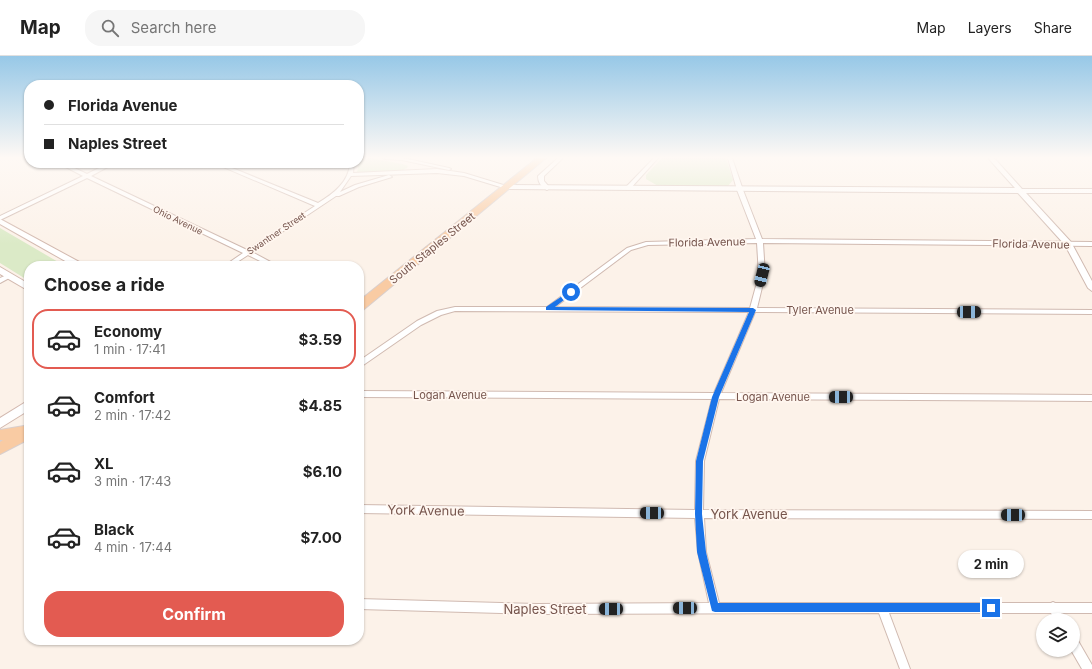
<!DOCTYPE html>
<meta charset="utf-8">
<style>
:root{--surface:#fff;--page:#f6f6f6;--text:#222;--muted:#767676;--line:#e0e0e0;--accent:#e35b51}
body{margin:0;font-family:Inter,sans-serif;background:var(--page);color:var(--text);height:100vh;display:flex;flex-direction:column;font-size:15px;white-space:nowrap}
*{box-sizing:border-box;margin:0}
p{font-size:13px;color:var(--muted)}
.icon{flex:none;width:22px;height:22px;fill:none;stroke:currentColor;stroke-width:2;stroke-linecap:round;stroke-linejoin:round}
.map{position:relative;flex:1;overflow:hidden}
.sheet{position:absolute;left:24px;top:205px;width:340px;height:384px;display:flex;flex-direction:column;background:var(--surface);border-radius:16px;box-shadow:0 1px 3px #0004}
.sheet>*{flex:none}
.guide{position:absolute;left:24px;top:24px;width:340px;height:88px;border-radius:16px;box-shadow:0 1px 3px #0004;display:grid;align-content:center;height:88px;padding:0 20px;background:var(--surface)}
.fabs{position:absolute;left:1036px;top:557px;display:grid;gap:8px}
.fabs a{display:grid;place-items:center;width:44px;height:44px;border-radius:50%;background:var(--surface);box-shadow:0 1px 3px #0004;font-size:20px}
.end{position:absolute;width:18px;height:18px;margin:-9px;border:5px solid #1a73e8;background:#fff;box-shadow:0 0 0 2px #fff}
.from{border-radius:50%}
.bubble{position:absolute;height:28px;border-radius:14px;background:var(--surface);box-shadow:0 1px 3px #0004;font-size:13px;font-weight:700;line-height:28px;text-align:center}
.car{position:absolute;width:12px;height:24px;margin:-12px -6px;border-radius:5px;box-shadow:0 0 3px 1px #0007;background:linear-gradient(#222 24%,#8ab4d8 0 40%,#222 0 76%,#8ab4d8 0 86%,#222 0)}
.guide b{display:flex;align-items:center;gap:14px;height:38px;font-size:15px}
.guide b+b{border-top:1px solid var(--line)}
.guide i{width:10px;height:10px;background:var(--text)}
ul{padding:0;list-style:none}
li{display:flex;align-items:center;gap:12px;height:60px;margin:0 8px 6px;padding:0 12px;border:2px solid transparent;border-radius:16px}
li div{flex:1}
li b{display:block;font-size:15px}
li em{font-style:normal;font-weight:700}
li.active{border-color:var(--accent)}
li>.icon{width:36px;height:36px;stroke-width:1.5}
h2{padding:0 20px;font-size:18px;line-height:48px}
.primary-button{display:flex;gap:8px;margin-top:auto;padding:8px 20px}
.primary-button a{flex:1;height:46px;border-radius:16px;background:var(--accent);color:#fff;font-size:16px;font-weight:700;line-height:46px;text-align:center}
header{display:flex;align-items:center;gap:24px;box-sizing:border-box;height:56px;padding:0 20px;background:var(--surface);border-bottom:1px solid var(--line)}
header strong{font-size:19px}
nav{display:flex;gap:22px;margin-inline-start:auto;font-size:14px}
.search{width:280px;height:36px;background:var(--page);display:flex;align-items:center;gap:10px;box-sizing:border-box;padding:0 14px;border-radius:16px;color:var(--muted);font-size:15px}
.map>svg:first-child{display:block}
.green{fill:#dbeac7}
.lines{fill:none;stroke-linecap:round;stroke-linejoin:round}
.minor-casing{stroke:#d0bab1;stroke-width:2}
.tertiary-casing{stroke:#d0bab1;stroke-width:2}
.secondary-casing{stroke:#d3b9af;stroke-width:2}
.primary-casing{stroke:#d9cfcd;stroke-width:2}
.minor{fill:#fff;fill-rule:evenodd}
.tertiary{fill:#fff;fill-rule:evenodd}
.secondary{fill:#fff;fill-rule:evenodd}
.primary{fill:#f9cba3;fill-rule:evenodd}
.route{fill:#1a73e8}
.labels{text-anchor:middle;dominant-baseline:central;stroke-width:3.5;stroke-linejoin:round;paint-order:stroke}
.far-street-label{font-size:9px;fill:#76554d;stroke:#fff6ef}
.street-label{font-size:11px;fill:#76554d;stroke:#fff6ef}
.near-street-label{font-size:13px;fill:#76554d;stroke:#fff6ef}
</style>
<header>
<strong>Map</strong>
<div class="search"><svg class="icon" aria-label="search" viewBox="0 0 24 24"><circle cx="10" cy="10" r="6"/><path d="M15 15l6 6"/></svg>Search here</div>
<nav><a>Map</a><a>Layers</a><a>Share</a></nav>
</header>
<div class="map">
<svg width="1092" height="613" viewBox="0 0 1092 613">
<rect width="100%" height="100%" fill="#fcf2e9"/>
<path class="green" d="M 370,102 L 402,108 L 408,110 L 407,112 C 396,119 371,117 358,117 L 357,116 L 360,104 Z
M 662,102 L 726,102 L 733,124 L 728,130 L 721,132 L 658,130 L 646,123 L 646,119 Z
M 0,173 L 0,172 L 65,210 L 29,210 L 29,225 L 0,207 Z"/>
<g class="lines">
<defs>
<path id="minor" d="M 383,102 L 403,102 L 449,112 L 451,113 L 449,114 L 402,104 L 385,103 Z
M 558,102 L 563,102 L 544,120 L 544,125 L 550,132 L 547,134 C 541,131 538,126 538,120 Z
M 654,102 L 658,102 L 630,133 L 626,133 L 626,131 Z
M 728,102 L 732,102 L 743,134 L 762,183 L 1092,186 L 1092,190 L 763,187 L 765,219 L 757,252 L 1092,254 L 1092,258 L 755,256 L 721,337 L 1092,339 L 1092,345 L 719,343 L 704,405 L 703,454 L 1092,455 L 1092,463 L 704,462 L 706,496 L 719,547 L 1051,547 L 1053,546 L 1055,547 L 1092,547 L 1092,557 L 1061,557 L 1065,564 L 1055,564 L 1051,557 L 889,557 L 910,613 L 900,613 L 879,557 L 537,558 L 359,553 L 359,543 L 537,548 L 709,547 L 698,496 L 695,462 L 359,457 L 359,449 L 695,454 L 696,405 L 712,343 L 359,341 L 359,335 L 714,337 L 749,256 L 455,255 L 441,259 L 421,269 L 359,312 L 359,305 L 417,265 L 437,255 L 455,251 L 547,251 L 627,192 L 646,186 L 756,183 L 737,134 ZM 757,187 L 759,219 L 750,252 L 555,251 L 631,194 L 648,189 Z
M 58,107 L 64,107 L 87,118 L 109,107 L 115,107 L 91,120 L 247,194 L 315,150 L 214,107 L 220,107 L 318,147 C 333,138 349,126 350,107 L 354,107 L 353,117 L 437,113 L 464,117 L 510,131 L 507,133 L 464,120 L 437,117 L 351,120 L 340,136 L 355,129 L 389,119 L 392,121 L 359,131 L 339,140 L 336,140 L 252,196 L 278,210 L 270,210 L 248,199 L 231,210 L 224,210 L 243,197 L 87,122 L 0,164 L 0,160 L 83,120 Z
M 9,218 L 11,219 L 12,220 L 11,221 L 0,227 L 0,222 Z
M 1073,582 L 1077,583 L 1092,609 L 1092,613 L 1082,613 L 1071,594 L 1073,594 Z"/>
<path id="tertiary" d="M 988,102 L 994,102 L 1022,133 L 1092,133 L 1092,137 L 1026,137 L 1071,186 L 1092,225 L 1092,235 L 1088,232 L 1065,189 L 1018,137 L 507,133 L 504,131 L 507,129 L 1015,132 Z"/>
<path id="secondary" d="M 0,163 L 83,208 L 84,210 L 74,210 L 0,168 Z
M 0,211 L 29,228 L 29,235 L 0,218 Z
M 29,344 L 29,354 L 0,372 L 0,362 Z"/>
<path id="primary" d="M 537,102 L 546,102 L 363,254 L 359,255 L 359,245 Z
M 24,370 L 29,372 L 29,383 L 0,398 L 0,386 L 3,384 L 0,384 L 0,374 Z"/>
</defs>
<use href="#minor" class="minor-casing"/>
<use href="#tertiary" class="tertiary-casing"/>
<use href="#secondary" class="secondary-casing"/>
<use href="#primary" class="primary-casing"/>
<use href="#minor" class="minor"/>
<use href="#tertiary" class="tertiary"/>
<use href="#secondary" class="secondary"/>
<use href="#primary" class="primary"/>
</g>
<linearGradient id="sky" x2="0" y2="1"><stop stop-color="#97c8e7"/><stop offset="0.54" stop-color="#fef9f5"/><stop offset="1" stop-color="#fef9f5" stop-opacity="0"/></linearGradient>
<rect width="1092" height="188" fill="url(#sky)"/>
<path class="route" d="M 571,234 L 573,235 L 573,237 L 555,251 L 753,252 L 756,254 L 719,341 L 703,405 L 702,458 L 706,496 L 718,547 L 991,547 L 994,549 L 996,552 L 994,555 L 991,556 L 715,556 L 712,555 L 697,496 L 695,458 L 696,405 L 712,341 L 749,256 L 546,254 L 546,251 Z"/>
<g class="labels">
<g class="far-street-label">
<text transform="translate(178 164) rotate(26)">Ohio Avenue</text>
<text transform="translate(276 177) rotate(-34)">Swantner Street</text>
</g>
<g class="street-label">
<text transform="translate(707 186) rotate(-1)">Florida Avenue</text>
<text transform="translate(1031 188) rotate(1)">Florida Avenue</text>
<text transform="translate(432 192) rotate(-39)">South Staples Street</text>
<text x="820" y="254">Tyler Avenue</text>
<text x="450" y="339">Logan Avenue</text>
<text x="773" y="341">Logan Avenue</text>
</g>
<g class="near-street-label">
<text transform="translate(426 454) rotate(1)">York Avenue</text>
<text x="749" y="458">York Avenue</text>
<text x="545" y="553">Naples Street</text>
</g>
</g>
</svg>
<div class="fabs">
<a><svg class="icon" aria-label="layers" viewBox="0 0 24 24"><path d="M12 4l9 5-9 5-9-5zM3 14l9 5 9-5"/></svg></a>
</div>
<i class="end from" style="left:571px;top:236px"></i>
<i class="end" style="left:991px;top:552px"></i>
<div class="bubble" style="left:958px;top:494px;width:66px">2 min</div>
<i class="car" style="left:762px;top:219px;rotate:194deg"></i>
<i class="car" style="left:969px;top:256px;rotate:90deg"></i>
<i class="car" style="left:841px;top:341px;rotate:270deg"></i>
<i class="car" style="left:652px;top:457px;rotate:271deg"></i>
<i class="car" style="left:1013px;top:459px;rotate:270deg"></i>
<i class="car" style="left:685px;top:552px;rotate:270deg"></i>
<i class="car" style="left:611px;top:553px;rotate:270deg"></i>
<div class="guide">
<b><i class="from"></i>Florida Avenue</b>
<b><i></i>Naples Street</b>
</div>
<section class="sheet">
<h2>Choose a ride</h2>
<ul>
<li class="active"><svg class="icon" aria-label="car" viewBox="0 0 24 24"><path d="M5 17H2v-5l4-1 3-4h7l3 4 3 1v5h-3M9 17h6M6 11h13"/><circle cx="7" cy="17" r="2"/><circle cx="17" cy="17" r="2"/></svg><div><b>Economy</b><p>1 min · 17:41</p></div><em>$3.59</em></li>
<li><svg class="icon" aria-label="car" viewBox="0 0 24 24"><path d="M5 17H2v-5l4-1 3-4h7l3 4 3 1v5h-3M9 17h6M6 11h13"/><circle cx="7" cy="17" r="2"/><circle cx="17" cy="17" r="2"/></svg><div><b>Comfort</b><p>2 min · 17:42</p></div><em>$4.85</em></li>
<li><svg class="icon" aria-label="car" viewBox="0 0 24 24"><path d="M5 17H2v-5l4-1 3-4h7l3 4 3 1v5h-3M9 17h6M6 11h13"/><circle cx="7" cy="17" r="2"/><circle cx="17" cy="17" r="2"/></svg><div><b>XL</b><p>3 min · 17:43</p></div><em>$6.10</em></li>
<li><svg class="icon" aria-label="car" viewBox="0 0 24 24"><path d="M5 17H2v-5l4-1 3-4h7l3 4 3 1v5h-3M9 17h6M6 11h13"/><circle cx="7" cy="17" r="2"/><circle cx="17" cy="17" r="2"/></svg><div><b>Black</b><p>4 min · 17:44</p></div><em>$7.00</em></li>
</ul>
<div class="primary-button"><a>Confirm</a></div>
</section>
</div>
